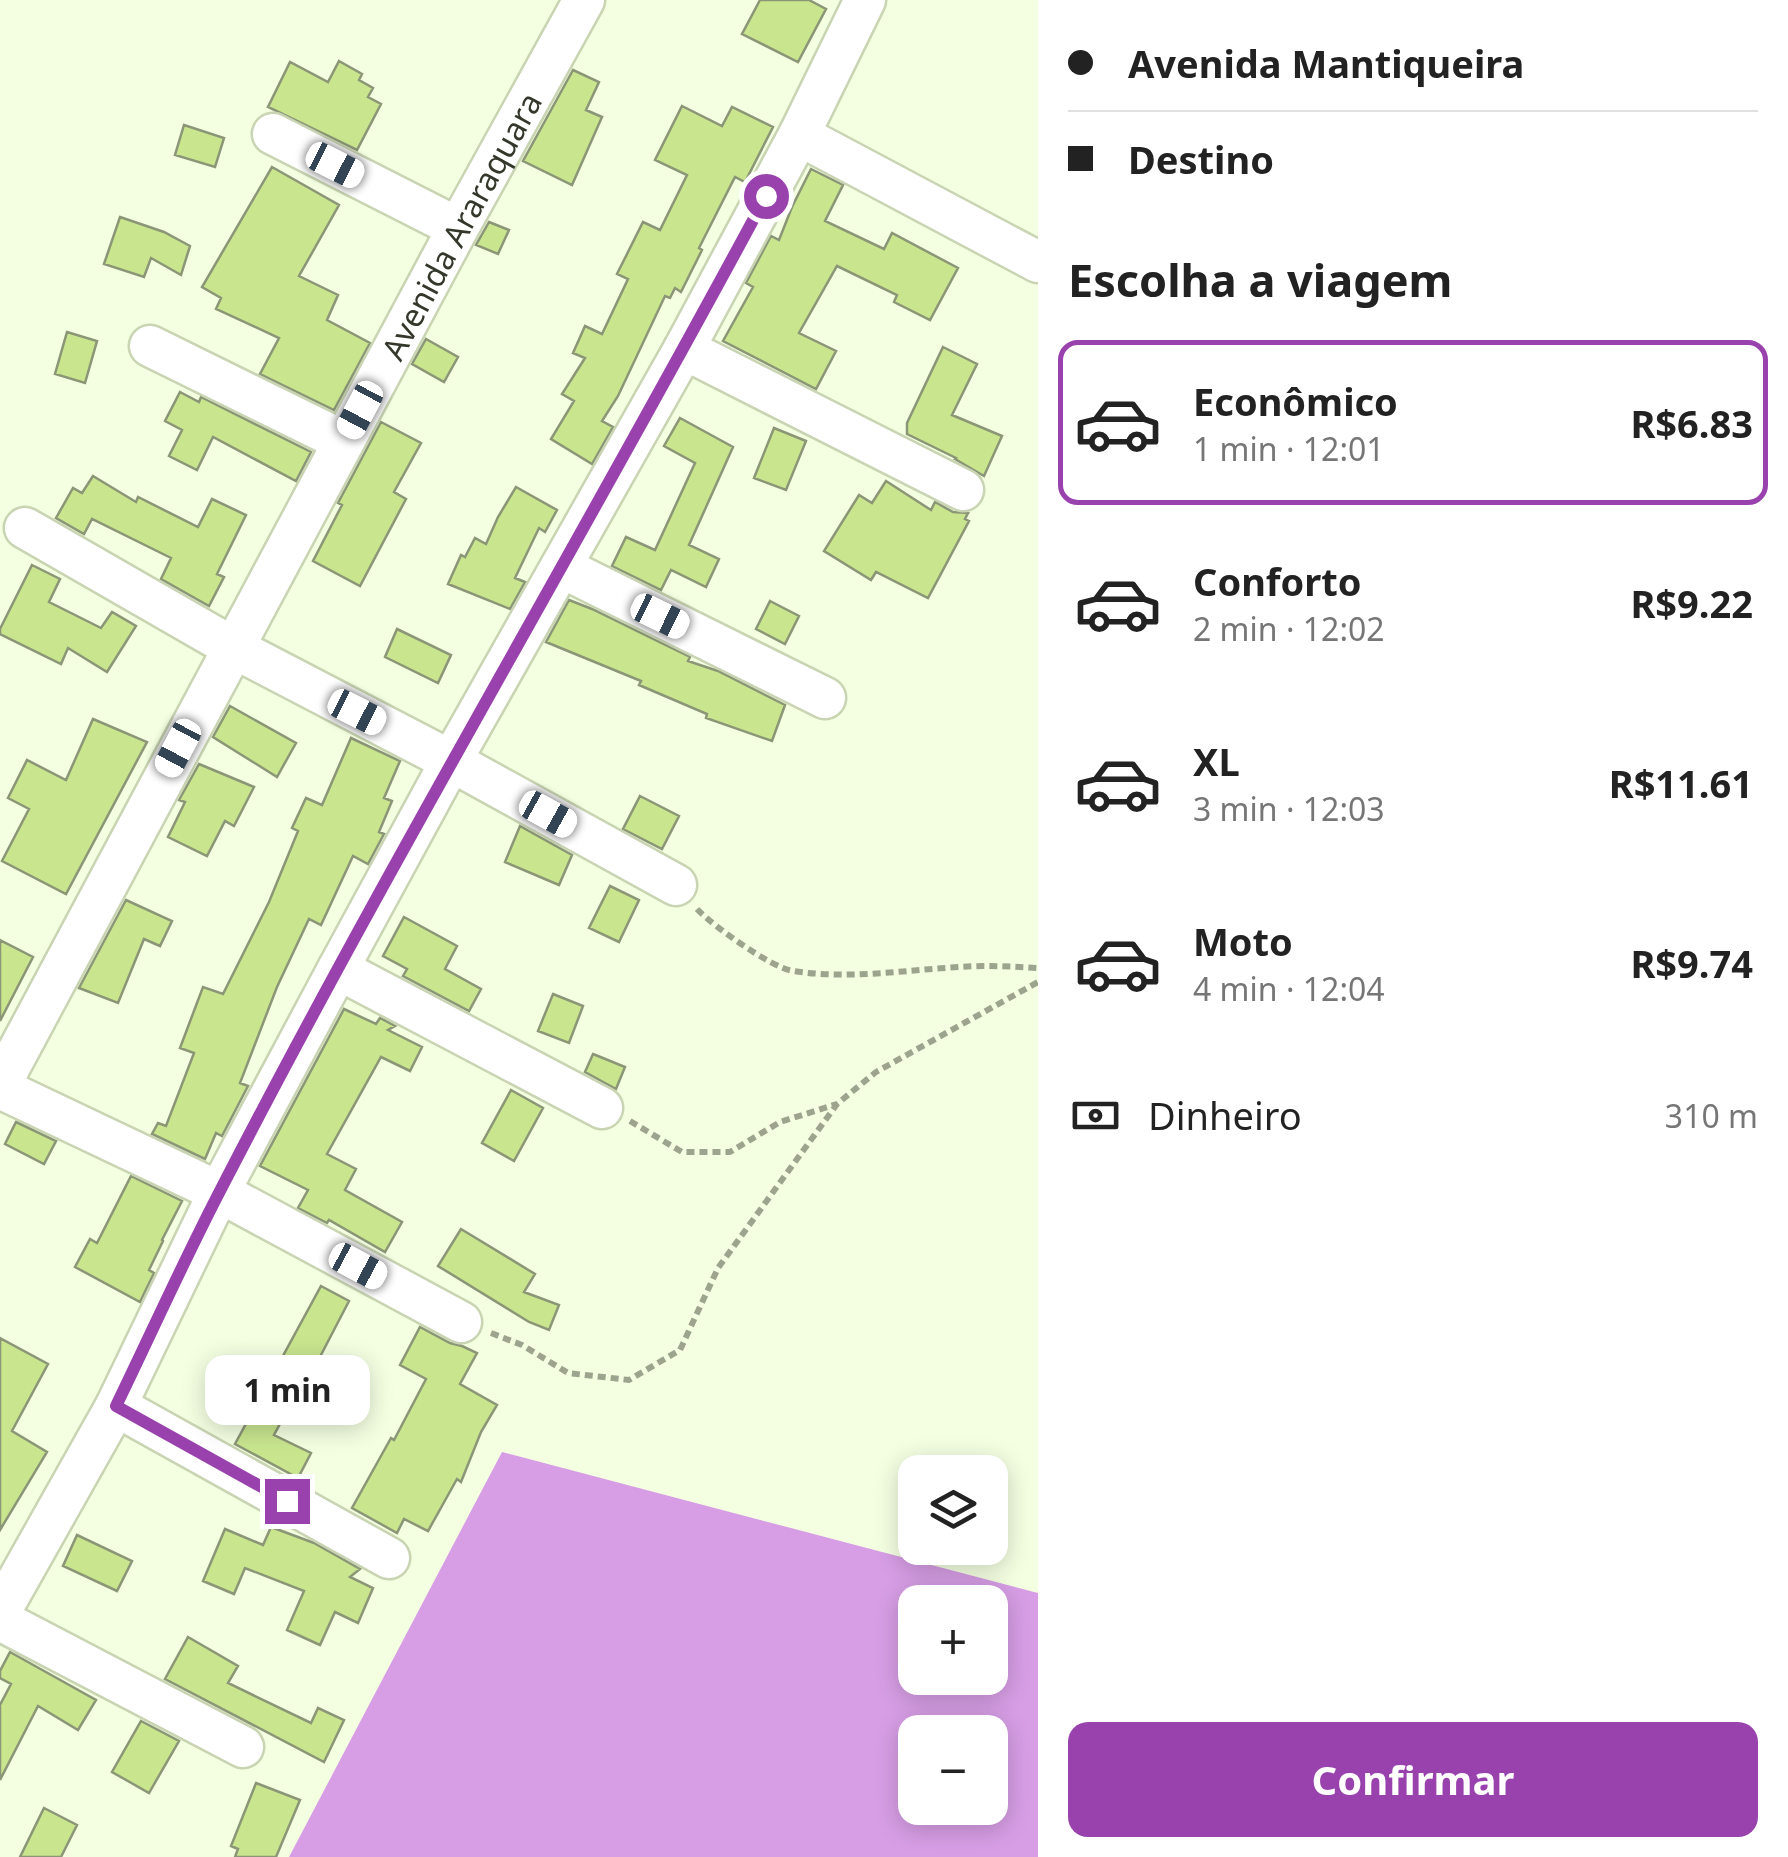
<!DOCTYPE html>
<html lang="pt">
<meta charset="utf-8">
<style>
:root{--surface:#fff;--page:#f2f2f2;--text:#222;--muted:#767676;--line:#e0e0e0;--accent:#9942ae}
body{margin:0;font-family:"Noto Sans",sans-serif;background:var(--page);color:var(--text);height:100vh;display:flex;flex-direction:column;font-size:38px;white-space:nowrap}
*{box-sizing:border-box;margin:0}
p{font-size:32px;color:var(--muted)}
.icon{flex:none;width:55px;height:55px;fill:none;stroke:currentColor;stroke-width:2;stroke-linecap:round;stroke-linejoin:round}
.map{position:relative;flex:1;overflow:hidden}
.drawer{display:flex;flex-direction:column;background:var(--surface);width:750px}
.drawer>*{flex:none}
.guide{display:grid;align-content:center;height:220px;padding:0 30px;background:var(--surface)}
.controls{position:absolute;left:898px;top:1455px;display:grid;gap:20px}
.controls a{display:grid;place-items:center;width:110px;height:110px;border-radius:20px;background:var(--surface);box-shadow:0 5px 25px #0003;font-size:50px}
.end{position:absolute;width:45px;height:45px;margin:-22px;border:12px solid #9942ae;background:#fff;box-shadow:0 0 0 5px #fff}
.from{border-radius:50%}
.bubble{position:absolute;height:70px;border-radius:20px;background:var(--surface);box-shadow:0 5px 25px #0003;font-size:32px;font-weight:700;line-height:70px;text-align:center}
.car{position:absolute;width:30px;height:60px;margin:-30px -15px;border-radius:12px;box-shadow:0 0 8px 2px #0007;background:linear-gradient(#fff 24%,#345 0 40%,#fff 0 76%,#345 0 86%,#fff 0)}
.guide b{display:flex;align-items:center;gap:35px;height:95px;font-size:38px}
.guide b+b{border-top:2px solid var(--line)}
.guide i{width:25px;height:25px;background:var(--text)}
ul{padding:0;list-style:none}
li{display:flex;align-items:center;gap:30px;height:165px;margin:0 20px 15px;padding:0 10px;border:5px solid transparent;border-radius:20px}
li div{flex:1}
li b{display:block;font-size:38px}
li em{font-style:normal;font-weight:700}
li.active{border-color:var(--accent)}
li>.icon{width:90px;height:90px;stroke-width:1.5}
h2{padding:0 30px;font-size:45px;line-height:120px}
.pay{display:flex;align-items:center;gap:25px;height:110px;padding:0 30px;font-size:38px}
.pay p{margin-inline-start:auto}
.primary-button{display:flex;gap:20px;margin-top:auto;padding:20px 30px}
.primary-button a{flex:1;height:115px;border-radius:20px;background:var(--accent);color:#fff;font-size:40px;font-weight:700;line-height:115px;text-align:center}
main{display:flex;flex:1;min-height:0}
.map>svg:first-child{display:block}
.forest{fill:#d79ee5;fill-rule:evenodd}
.building{fill:#c9e68f;stroke:#8b9676;stroke-width:2.5}
.lines{fill:none;stroke-linecap:round;stroke-linejoin:round}
.minor-casing{stroke:#c8d4b2;stroke-width:45}
.path{stroke:#9ca48e;stroke-width:6;stroke-dasharray:8 5;stroke-linecap:butt}
.minor{stroke:#fff;stroke-width:40}
.route{stroke:#9942ae;stroke-width:12}
.labels{text-anchor:middle;dominant-baseline:central;stroke-width:10;stroke-linejoin:round;paint-order:stroke}
.street-label{font-size:32px;fill:#33382a;stroke:#fff}
</style>
<main>
<div class="map">
<svg width="1038" height="1857" viewBox="0 0 1038 1857">
<rect width="100%" height="100%" fill="#f4ffe2"/>
<path class="forest" d="M 502,1452 L 1038,1593 L 1038,1857 L 289,1857 ZM 915,1602 L 990,1602 L 990,1678 L 915,1678 ZM 915,1732 L 990,1732 L 990,1808 L 915,1808 Z"/>
<path class="building" d="M 760,0 L 809,0 L 826,9 L 798,62 L 742,34 Z
M 339,61 L 362,74 L 359,80 L 373,88 L 368,97 L 381,104 L 357,150 L 268,107 L 290,62 L 328,82 Z
M 573,70 L 599,82 L 586,110 L 602,117 L 572,185 L 523,161 Z
M 682,106 L 722,126 L 732,107 L 773,127 L 745,182 L 735,177 L 699,248 L 702,250 L 681,292 L 675,288 L 670,298 L 665,296 L 618,396 L 602,421 L 613,427 L 592,464 L 551,439 L 574,401 L 562,394 L 585,358 L 573,353 L 585,326 L 602,334 L 628,279 L 617,274 L 643,222 L 660,230 L 687,175 L 655,160 Z
M 184,125 L 224,138 L 215,167 L 175,155 Z
M 272,167 L 339,205 L 299,276 L 338,295 L 327,320 L 370,343 L 334,410 L 260,374 L 279,338 L 216,309 L 221,298 L 202,287 Z
M 811,169 L 843,185 L 825,221 L 884,249 L 892,233 L 958,268 L 930,320 L 894,302 L 897,295 L 837,266 L 799,333 L 836,351 L 816,389 L 723,341 L 753,287 L 746,283 L 771,236 L 779,240 L 792,207 Z
M 120,217 L 164,232 L 190,246 L 181,275 L 151,258 L 144,277 L 104,264 Z
M 489,222 L 509,230 L 498,254 L 476,245 Z
M 67,332 L 97,341 L 85,383 L 55,374 Z
M 426,339 L 458,357 L 444,382 L 412,364 Z
M 943,347 L 977,364 L 952,415 L 1002,436 L 984,476 L 955,459 L 956,458 L 907,434 L 907,423 Z
M 180,392 L 199,402 L 201,397 L 311,452 L 296,481 L 213,437 L 197,470 L 169,456 L 182,430 L 165,421 Z
M 680,418 L 733,447 L 689,545 L 719,559 L 706,587 L 671,570 L 661,590 L 612,566 L 626,537 L 655,550 L 695,463 L 664,446 Z
M 381,422 L 421,443 L 394,492 L 406,499 L 360,586 L 313,561 L 342,505 L 338,503 Z
M 774,428 L 806,441 L 786,490 L 754,478 Z
M 93,476 L 136,502 L 138,497 L 198,527 L 212,499 L 246,515 L 217,574 L 224,577 L 209,606 L 161,579 L 171,558 L 92,519 L 84,534 L 56,518 L 73,488 L 82,493 Z
M 886,481 L 931,510 L 935,502 L 953,512 L 968,513 L 965,519 L 969,521 L 928,598 L 876,572 L 871,580 L 824,551 L 859,495 L 872,503 Z
M 516,487 L 557,510 L 545,532 L 539,528 L 515,578 L 525,582 L 510,609 L 448,584 L 461,555 L 465,557 L 475,538 L 486,544 L 498,517 Z
M 32,565 L 60,579 L 49,602 L 101,628 L 112,612 L 136,626 L 107,672 L 68,648 L 61,664 L 0,634 L 0,629 Z
M 569,600 L 592,609 L 690,657 L 688,661 L 718,671 L 785,705 L 772,741 L 706,718 L 707,714 L 639,685 L 641,681 L 546,642 Z
M 770,601 L 799,616 L 785,644 L 756,629 Z
M 397,629 L 451,655 L 438,683 L 385,657 Z
M 230,706 L 296,743 L 277,777 L 213,737 Z
M 93,719 L 147,742 L 66,894 L 2,861 L 29,809 L 8,798 L 27,760 L 66,780 Z
M 351,738 L 400,761 L 384,798 L 392,801 L 379,832 L 384,834 L 368,864 L 353,856 L 321,925 L 309,919 L 277,987 L 240,1083 L 248,1086 L 222,1136 L 216,1133 L 205,1159 L 152,1134 L 158,1123 L 166,1126 L 194,1053 L 180,1048 L 203,987 L 223,994 L 269,902 L 298,831 L 292,828 L 306,798 L 322,805 Z
M 199,764 L 254,787 L 234,826 L 225,821 L 207,856 L 168,837 L 185,802 L 179,800 Z
M 640,796 L 679,816 L 662,849 L 623,829 Z
M 520,826 L 572,855 L 559,885 L 505,862 Z
M 610,886 L 639,900 L 619,942 L 589,928 Z
M 126,900 L 172,921 L 160,946 L 144,939 L 118,1003 L 79,988 Z
M 404,917 L 457,946 L 445,969 L 481,989 L 469,1011 L 403,976 L 407,969 L 383,956 Z
M 0,940 L 33,957 L 0,1021 Z
M 553,994 L 583,1006 L 569,1043 L 538,1031 Z
M 344,1009 L 376,1024 L 380,1018 L 395,1026 L 388,1030 L 422,1047 L 410,1071 L 381,1057 L 327,1154 L 356,1169 L 345,1190 L 402,1222 L 385,1252 L 329,1220 L 327,1223 L 298,1208 L 308,1190 L 260,1166 Z
M 593,1054 L 625,1067 L 616,1089 L 585,1072 Z
M 511,1090 L 543,1108 L 514,1161 L 482,1143 Z
M 16,1122 L 56,1141 L 44,1164 L 5,1144 Z
M 131,1176 L 182,1201 L 162,1240 L 163,1241 L 149,1270 L 154,1273 L 140,1302 L 75,1267 L 90,1239 L 97,1243 Z
M 461,1229 L 535,1274 L 524,1292 L 559,1305 L 549,1330 L 529,1322 L 438,1266 Z
M 321,1286 L 349,1301 L 309,1378 L 306,1376 L 274,1435 L 311,1453 L 298,1478 L 235,1444 Z
M 420,1327 L 450,1343 L 462,1346 L 477,1353 L 460,1384 L 497,1405 L 481,1432 L 461,1482 L 457,1479 L 428,1531 L 404,1519 L 397,1533 L 352,1508 L 391,1438 L 394,1440 L 426,1379 L 400,1365 Z
M 0,1338 L 48,1364 L 12,1431 L 47,1452 L 0,1530 Z
M 271,1527 L 314,1543 L 360,1569 L 350,1577 L 373,1588 L 358,1623 L 335,1612 L 320,1645 L 287,1630 L 304,1591 L 245,1568 L 234,1594 L 203,1581 L 225,1529 L 263,1545 Z
M 77,1535 L 132,1561 L 117,1591 L 63,1566 Z
M 188,1637 L 238,1666 L 228,1683 L 311,1723 L 318,1708 L 344,1720 L 324,1762 L 165,1679 Z
M 10,1652 L 96,1700 L 78,1730 L 38,1706 L 0,1780 L 0,1705 L 11,1684 L 0,1678 L 0,1671 Z
M 141,1721 L 179,1741 L 149,1793 L 112,1772 Z
M 256,1783 L 300,1800 L 276,1857 L 235,1857 L 238,1849 L 231,1846 Z
M 44,1808 L 77,1825 L 61,1857 L 20,1857 Z"/>
<g class="lines">
<defs>
<g id="minor">
<path d="M 273,134 L 458,228"/>
<path d="M 799,135 L 1038,262"/>
<path d="M 150,346 L 343,441"/>
<path d="M 684,349 L 963,490"/>
<path d="M 25,528 L 232,647 L 451,761 L 676,885"/>
<path d="M 561,567 L 825,698"/>
<path d="M 338,969 L 602,1108"/>
<path id="s1" d="M 0,1085 L 458,228 L 584,0"/>
<path d="M 0,1088 L 219,1192 L 461,1322"/>
<path d="M 116,1406 L 389,1558"/>
<path d="M 0,1612 L 116,1406 L 219,1192 L 338,969 L 451,761 L 684,349 L 799,135 L 865,0"/>
<path d="M 0,1620 L 243,1747"/>
</g>
</defs>
<use href="#minor" class="minor-casing"/>
<path class="path" d="M 697,909 C 713,926 770,967 793,971 C 857,981 920,967 984,966 C 1002,966 1020,967 1038,968
M 630,1121 L 682,1152 L 730,1152 L 780,1122 L 837,1104
M 491,1333 L 522,1345 L 568,1373 L 629,1380 L 680,1350 L 718,1268 L 837,1104 L 876,1072 L 1038,982"/>
<use href="#minor" class="minor"/>
</g>
<g class="lines">
<path class="route" d="M 287,1501 L 116,1406 C 151,1334 184,1260 221,1189 C 394,853 588,529 766,196"/>
</g>
<g class="labels">
<g class="street-label">
<text stroke="none"><textPath href="#s1" startOffset="975">Avenida Araraquara</textPath></text>
</g>
</g>
</svg>
<div class="controls">
<a><svg class="icon" aria-label="layers" viewBox="0 0 24 24"><path d="M12 4l9 5-9 5-9-5zM3 14l9 5 9-5"/></svg></a>
<a>+</a>
<a>−</a>
</div>
<i class="end from" style="left:766px;top:196px"></i>
<i class="end" style="left:287px;top:1501px"></i>
<div class="bubble" style="left:205px;top:1355px;width:165px">1 min</div>
<i class="car" style="left:335px;top:165px;rotate:117deg"></i>
<i class="car" style="left:360px;top:410px;rotate:208deg"></i>
<i class="car" style="left:660px;top:616px;rotate:116deg"></i>
<i class="car" style="left:357px;top:712px;rotate:117deg"></i>
<i class="car" style="left:178px;top:748px;rotate:208deg"></i>
<i class="car" style="left:548px;top:814px;rotate:119deg"></i>
<i class="car" style="left:358px;top:1266px;rotate:118deg"></i>
</div>
<section class="drawer">
<div class="guide">
<b><i class="from"></i>Avenida Mantiqueira</b>
<b><i></i>Destino</b>
</div>
<h2>Escolha a viagem</h2>
<ul>
<li class="active"><svg class="icon" aria-label="car" viewBox="0 0 24 24"><path d="M5 17H2v-5l4-1 3-4h7l3 4 3 1v5h-3M9 17h6M6 11h13"/><circle cx="7" cy="17" r="2"/><circle cx="17" cy="17" r="2"/></svg><div><b>Econômico</b><p>1 min · 12:01</p></div><em>R$6.83</em></li>
<li><svg class="icon" aria-label="car" viewBox="0 0 24 24"><path d="M5 17H2v-5l4-1 3-4h7l3 4 3 1v5h-3M9 17h6M6 11h13"/><circle cx="7" cy="17" r="2"/><circle cx="17" cy="17" r="2"/></svg><div><b>Conforto</b><p>2 min · 12:02</p></div><em>R$9.22</em></li>
<li><svg class="icon" aria-label="car" viewBox="0 0 24 24"><path d="M5 17H2v-5l4-1 3-4h7l3 4 3 1v5h-3M9 17h6M6 11h13"/><circle cx="7" cy="17" r="2"/><circle cx="17" cy="17" r="2"/></svg><div><b>XL</b><p>3 min · 12:03</p></div><em>R$11.61</em></li>
<li><svg class="icon" aria-label="car" viewBox="0 0 24 24"><path d="M5 17H2v-5l4-1 3-4h7l3 4 3 1v5h-3M9 17h6M6 11h13"/><circle cx="7" cy="17" r="2"/><circle cx="17" cy="17" r="2"/></svg><div><b>Moto</b><p>4 min · 12:04</p></div><em>R$9.74</em></li>
</ul>
<div class="pay"><svg class="icon" aria-label="cash" viewBox="0 0 24 24"><path d="M3 7h18v10H3z"/><circle cx="12" cy="12" r="2"/></svg>Dinheiro<p>310 m</p></div>
<div class="primary-button"><a>Confirmar</a></div>
</section>
</main>
